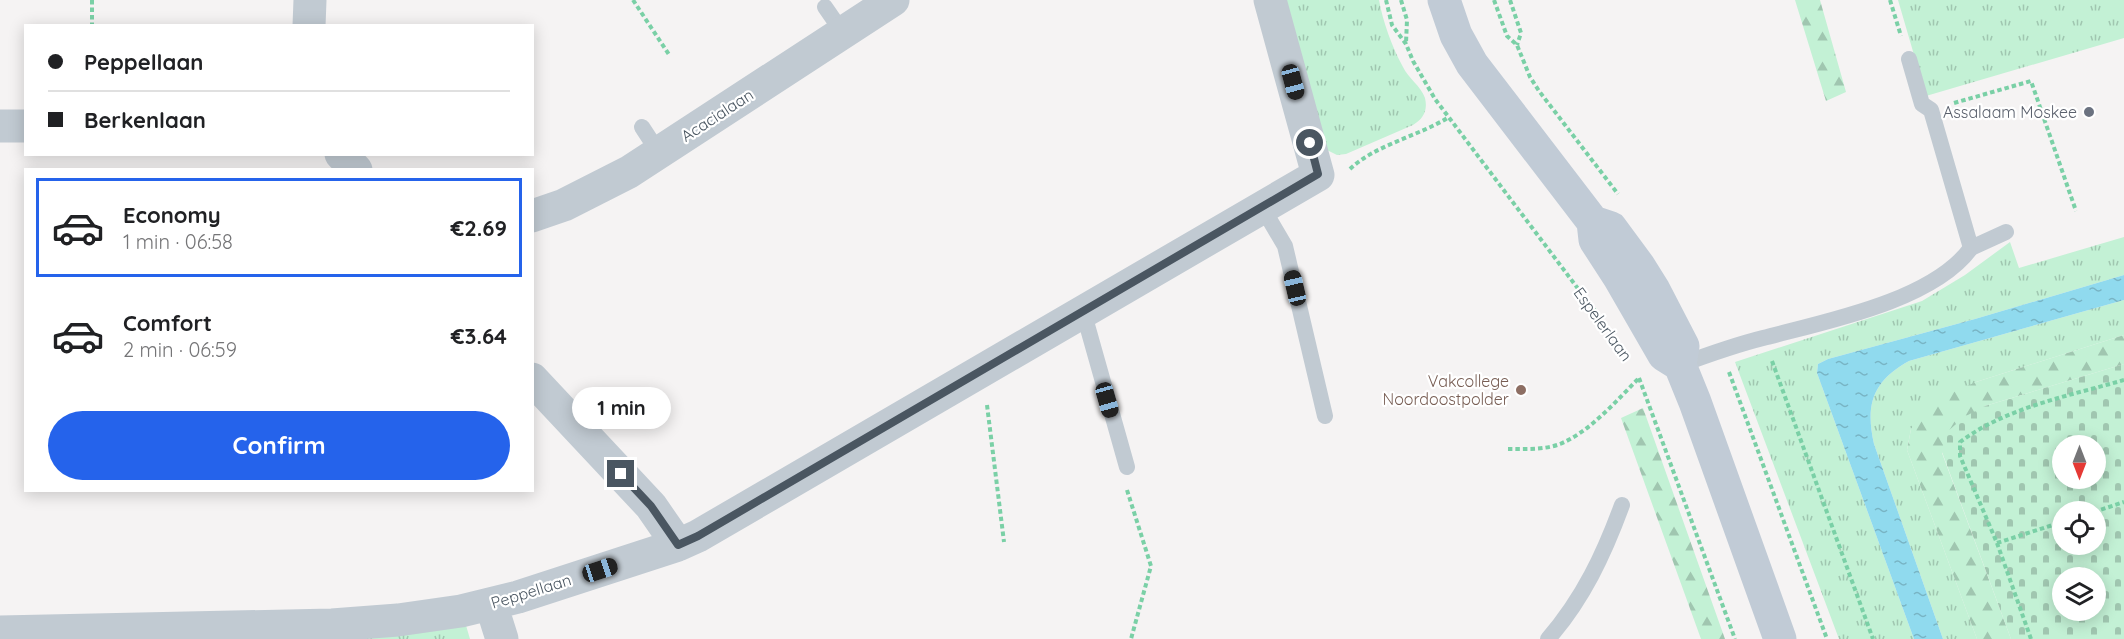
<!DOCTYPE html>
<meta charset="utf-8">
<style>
:root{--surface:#fff;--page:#f2f2f2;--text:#202124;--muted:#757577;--line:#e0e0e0;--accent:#2563eb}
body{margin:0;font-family:Quicksand,sans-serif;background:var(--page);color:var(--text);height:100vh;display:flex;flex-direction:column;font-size:22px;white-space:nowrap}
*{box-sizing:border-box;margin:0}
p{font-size:20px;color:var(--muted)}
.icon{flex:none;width:33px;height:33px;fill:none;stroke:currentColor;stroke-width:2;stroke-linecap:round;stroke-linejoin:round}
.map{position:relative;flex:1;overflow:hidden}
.sheet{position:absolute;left:24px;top:168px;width:510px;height:324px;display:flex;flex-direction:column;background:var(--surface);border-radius:0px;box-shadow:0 3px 15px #0003}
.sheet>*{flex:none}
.guide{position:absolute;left:24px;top:24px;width:510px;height:132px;border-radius:0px;box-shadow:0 3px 15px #0003;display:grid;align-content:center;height:132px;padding:0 24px;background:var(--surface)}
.needle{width:39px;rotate:180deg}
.tools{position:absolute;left:2052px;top:435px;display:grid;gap:12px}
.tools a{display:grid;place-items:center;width:54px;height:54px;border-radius:50%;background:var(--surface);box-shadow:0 3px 15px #0003;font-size:30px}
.end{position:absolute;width:27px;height:27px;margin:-14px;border:8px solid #4a5661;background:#fff;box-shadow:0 0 0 3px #fff}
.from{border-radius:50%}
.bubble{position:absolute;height:42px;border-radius:21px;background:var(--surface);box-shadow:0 3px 15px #0003;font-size:20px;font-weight:700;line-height:42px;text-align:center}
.car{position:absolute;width:18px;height:36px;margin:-18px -9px;border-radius:8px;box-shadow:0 0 4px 2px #0007;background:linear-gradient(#222 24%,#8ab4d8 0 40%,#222 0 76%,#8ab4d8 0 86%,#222 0)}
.guide b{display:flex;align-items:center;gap:21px;height:57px;font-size:22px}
.guide b+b{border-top:2px solid var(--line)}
.guide i{width:15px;height:15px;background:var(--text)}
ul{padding:10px 0 0;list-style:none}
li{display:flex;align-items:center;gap:18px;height:99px;margin:0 12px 9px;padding:0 12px;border:3px solid transparent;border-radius:0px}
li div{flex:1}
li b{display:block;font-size:22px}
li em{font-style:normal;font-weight:700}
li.current{border-color:var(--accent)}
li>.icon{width:54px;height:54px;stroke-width:1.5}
.cta{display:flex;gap:12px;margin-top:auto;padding:12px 24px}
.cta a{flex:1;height:69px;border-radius:36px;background:var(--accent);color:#fff;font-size:24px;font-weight:700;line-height:69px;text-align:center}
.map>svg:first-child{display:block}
.grass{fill:url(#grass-tufts)}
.forest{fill:url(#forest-firs)}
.cemetery{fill:url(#cemetery-stones);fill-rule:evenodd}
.water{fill:url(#water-ripples)}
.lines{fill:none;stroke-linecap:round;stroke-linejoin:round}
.path{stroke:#7ad0a6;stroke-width:4;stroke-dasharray:4.5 3;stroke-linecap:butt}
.lane{stroke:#c1cad2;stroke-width:16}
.street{stroke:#c1cad2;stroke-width:33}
.secondary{stroke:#c1cbd6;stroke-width:33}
.route{stroke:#4a5661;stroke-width:8}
.worship-dot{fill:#6b7280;stroke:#fff;stroke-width:2}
.education-dot{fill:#8d6e63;stroke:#fff;stroke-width:2}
.labels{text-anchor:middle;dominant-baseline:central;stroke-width:4.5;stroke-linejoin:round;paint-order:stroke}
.worship-label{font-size:16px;fill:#5b616d;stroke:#fff;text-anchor:end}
.street-label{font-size:16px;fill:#4a5661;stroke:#fff}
.education-label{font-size:16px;fill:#785e54;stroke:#fff;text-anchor:end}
</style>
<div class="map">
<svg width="2124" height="639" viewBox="0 0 2124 639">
<defs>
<pattern id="grass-tufts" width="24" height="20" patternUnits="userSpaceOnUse" patternTransform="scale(1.5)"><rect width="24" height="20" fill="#c3f1d5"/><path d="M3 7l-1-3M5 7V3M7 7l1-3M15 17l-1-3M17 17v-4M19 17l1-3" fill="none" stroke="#a0c6b0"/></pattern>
<pattern id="forest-firs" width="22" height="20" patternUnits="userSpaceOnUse" patternTransform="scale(1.5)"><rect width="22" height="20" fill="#c3f1d5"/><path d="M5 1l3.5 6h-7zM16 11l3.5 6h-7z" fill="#a0c6b0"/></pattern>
<pattern id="cemetery-stones" width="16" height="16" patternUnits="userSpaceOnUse" patternTransform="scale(1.5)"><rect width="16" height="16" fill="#c3f1d5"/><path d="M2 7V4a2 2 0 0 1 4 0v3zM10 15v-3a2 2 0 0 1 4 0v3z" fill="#a0c6b0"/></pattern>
<pattern id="water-ripples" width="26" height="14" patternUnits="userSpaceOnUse" patternTransform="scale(1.5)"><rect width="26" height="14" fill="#90daee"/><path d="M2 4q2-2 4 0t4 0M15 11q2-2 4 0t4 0" fill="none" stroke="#78b4c4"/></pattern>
</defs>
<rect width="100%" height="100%" fill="#f5f3f3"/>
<path class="grass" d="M 1283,0 L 1379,0 C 1383,22 1392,47 1403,67 C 1408,78 1421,86 1425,98 C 1428,111 1423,119 1413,125 L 1346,154 L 1337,155 L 1325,149 Z
M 1898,0 L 2124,0 L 2124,38 L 1926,96 Z
M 2124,237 L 2124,275 L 1975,319 L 1828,359 L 1818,364 L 1817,373 L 1914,639 L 1839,639 L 1735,362 L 1922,301 L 1965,275 L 2010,242 L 2019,268 Z
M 2124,300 L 2124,335 L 1976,382 L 1911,429 L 1907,450 L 1977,639 L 1943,639 L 1874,444 C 1865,404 1873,381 1909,361 Z
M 465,622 L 470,639 L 201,639 Z"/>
<path class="forest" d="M 1795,0 L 1820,0 L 1846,92 L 1826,101 Z
M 2124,335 L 2124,364 L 1985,406 L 1942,453 L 2011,639 L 1977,639 L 1907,450 L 1911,429 L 1924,410 L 1944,396 L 1976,382 Z
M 1643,408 L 1725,639 L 1701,639 L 1621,418 Z"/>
<path class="cemetery" d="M 2124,364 L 2124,639 L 2011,639 L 1942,452 L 1947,432 L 1964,417 L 1985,406 ZM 2062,446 L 2096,446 L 2096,478 L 2062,478 ZM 2062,512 L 2096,512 L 2096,544 L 2062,544 ZM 2062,578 L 2096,578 L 2096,610 L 2062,610 Z"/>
<path class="water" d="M 2124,275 L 2124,300 L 1909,361 C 1873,381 1865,404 1874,444 L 1943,639 L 1914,639 L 1817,373 L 1818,364 L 1828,359 L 1975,319 Z"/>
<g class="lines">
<path class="path" d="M 92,0 L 92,26
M 633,0 L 670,56
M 1386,0 L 1392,25 L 1406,44 L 1413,61 L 1435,99 L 1610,331
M 1401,0 L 1407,20 L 1406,43
M 1494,0 L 1507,36 L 1517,45 L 1530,77 L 1539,91 L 1618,194
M 1510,0 L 1521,33 L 1517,45
M 1890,0 L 1901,36
M 1954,103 L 2031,81 L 2076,211
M 1350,169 C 1375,145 1419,136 1449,117
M 1772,361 L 1873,639
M 1729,372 L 1827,639
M 1639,378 L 1735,639
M 987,405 L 1004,542
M 1508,449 C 1525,449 1544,450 1560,444 C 1591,431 1616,401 1639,378
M 1127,490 L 1151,566 L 1131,639
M 2094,512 L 2124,502
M 1997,543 L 2062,522
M 2031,639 L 1997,543 L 1960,456 L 1960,442 C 2007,407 2069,396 2124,380"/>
<path class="lane" d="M 825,7 L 843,33
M 642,127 L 659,153
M 1262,207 L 1285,246 L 1325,416
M 1971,248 L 2006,232
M 1080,314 L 1087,325 L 1127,467
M 1680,365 C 1707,355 1735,345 1763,338 C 1824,322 1933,301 1971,248 L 1931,110 L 1922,104 L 1909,59
M 1548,639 C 1583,599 1604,554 1622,505"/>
<path class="street" d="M 309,26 L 310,0
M 0,126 L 26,126
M 341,154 L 356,170
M 532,216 L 564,205 L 629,172 L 893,0
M 532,379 L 651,506 L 678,545
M 491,604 L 502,639
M 0,632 L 332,625 L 398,620 L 461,611 L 518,597 L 678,545 L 698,536 L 1318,175 L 1270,0"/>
<path class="secondary" d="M 1444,0 L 1456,35 L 1472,64 L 1593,222 L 1595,240 L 1619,277 L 1664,355 L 1680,365
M 1593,222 L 1611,228 L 1639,266 L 1654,290 L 1683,346 L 1680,365 L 1695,402 L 1780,639"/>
</g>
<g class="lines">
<path class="route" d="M 621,474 L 651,506 L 678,545 L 698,536 L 1318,174 L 1310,143"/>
</g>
<circle class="worship-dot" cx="2089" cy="112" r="6"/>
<circle class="education-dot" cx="1521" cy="390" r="6"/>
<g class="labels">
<g class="worship-label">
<text x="2077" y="112">Assalaam Moskee</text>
</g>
<g class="street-label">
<text transform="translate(717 115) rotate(-33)">Acacialaan</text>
<text transform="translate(1603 324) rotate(54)">Espelerlaan</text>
<text transform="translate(531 591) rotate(-17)">Peppellaan</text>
</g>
<g class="education-label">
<text x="1509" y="381">Vakcollege<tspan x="1509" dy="18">Noordoostpolder</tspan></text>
</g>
</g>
</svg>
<div class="tools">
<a><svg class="needle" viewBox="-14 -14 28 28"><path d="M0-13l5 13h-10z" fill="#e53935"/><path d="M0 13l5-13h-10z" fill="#757577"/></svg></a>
<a><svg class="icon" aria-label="locate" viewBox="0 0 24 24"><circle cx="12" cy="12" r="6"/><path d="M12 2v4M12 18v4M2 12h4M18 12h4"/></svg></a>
<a><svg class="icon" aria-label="layers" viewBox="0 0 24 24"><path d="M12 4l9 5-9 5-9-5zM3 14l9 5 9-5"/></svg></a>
</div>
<i class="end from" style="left:1310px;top:143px"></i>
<i class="end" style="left:621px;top:474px"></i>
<div class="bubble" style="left:572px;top:387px;width:99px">1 min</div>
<i class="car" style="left:1293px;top:82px;rotate:165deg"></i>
<i class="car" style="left:1295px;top:288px;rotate:347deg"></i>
<i class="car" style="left:1107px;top:400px;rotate:164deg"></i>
<i class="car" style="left:600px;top:570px;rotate:72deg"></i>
<div class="guide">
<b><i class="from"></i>Peppellaan</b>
<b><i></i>Berkenlaan</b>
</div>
<section class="sheet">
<ul>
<li class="current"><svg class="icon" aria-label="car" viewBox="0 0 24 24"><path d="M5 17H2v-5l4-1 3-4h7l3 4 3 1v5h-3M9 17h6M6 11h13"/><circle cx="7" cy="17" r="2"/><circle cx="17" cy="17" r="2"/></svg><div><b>Economy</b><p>1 min · 06:58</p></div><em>€2.69</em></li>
<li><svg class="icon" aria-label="car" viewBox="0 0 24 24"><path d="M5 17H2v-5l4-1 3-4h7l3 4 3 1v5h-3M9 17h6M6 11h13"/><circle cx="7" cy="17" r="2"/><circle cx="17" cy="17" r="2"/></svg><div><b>Comfort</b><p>2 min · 06:59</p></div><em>€3.64</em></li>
</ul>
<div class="cta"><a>Confirm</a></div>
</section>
</div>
